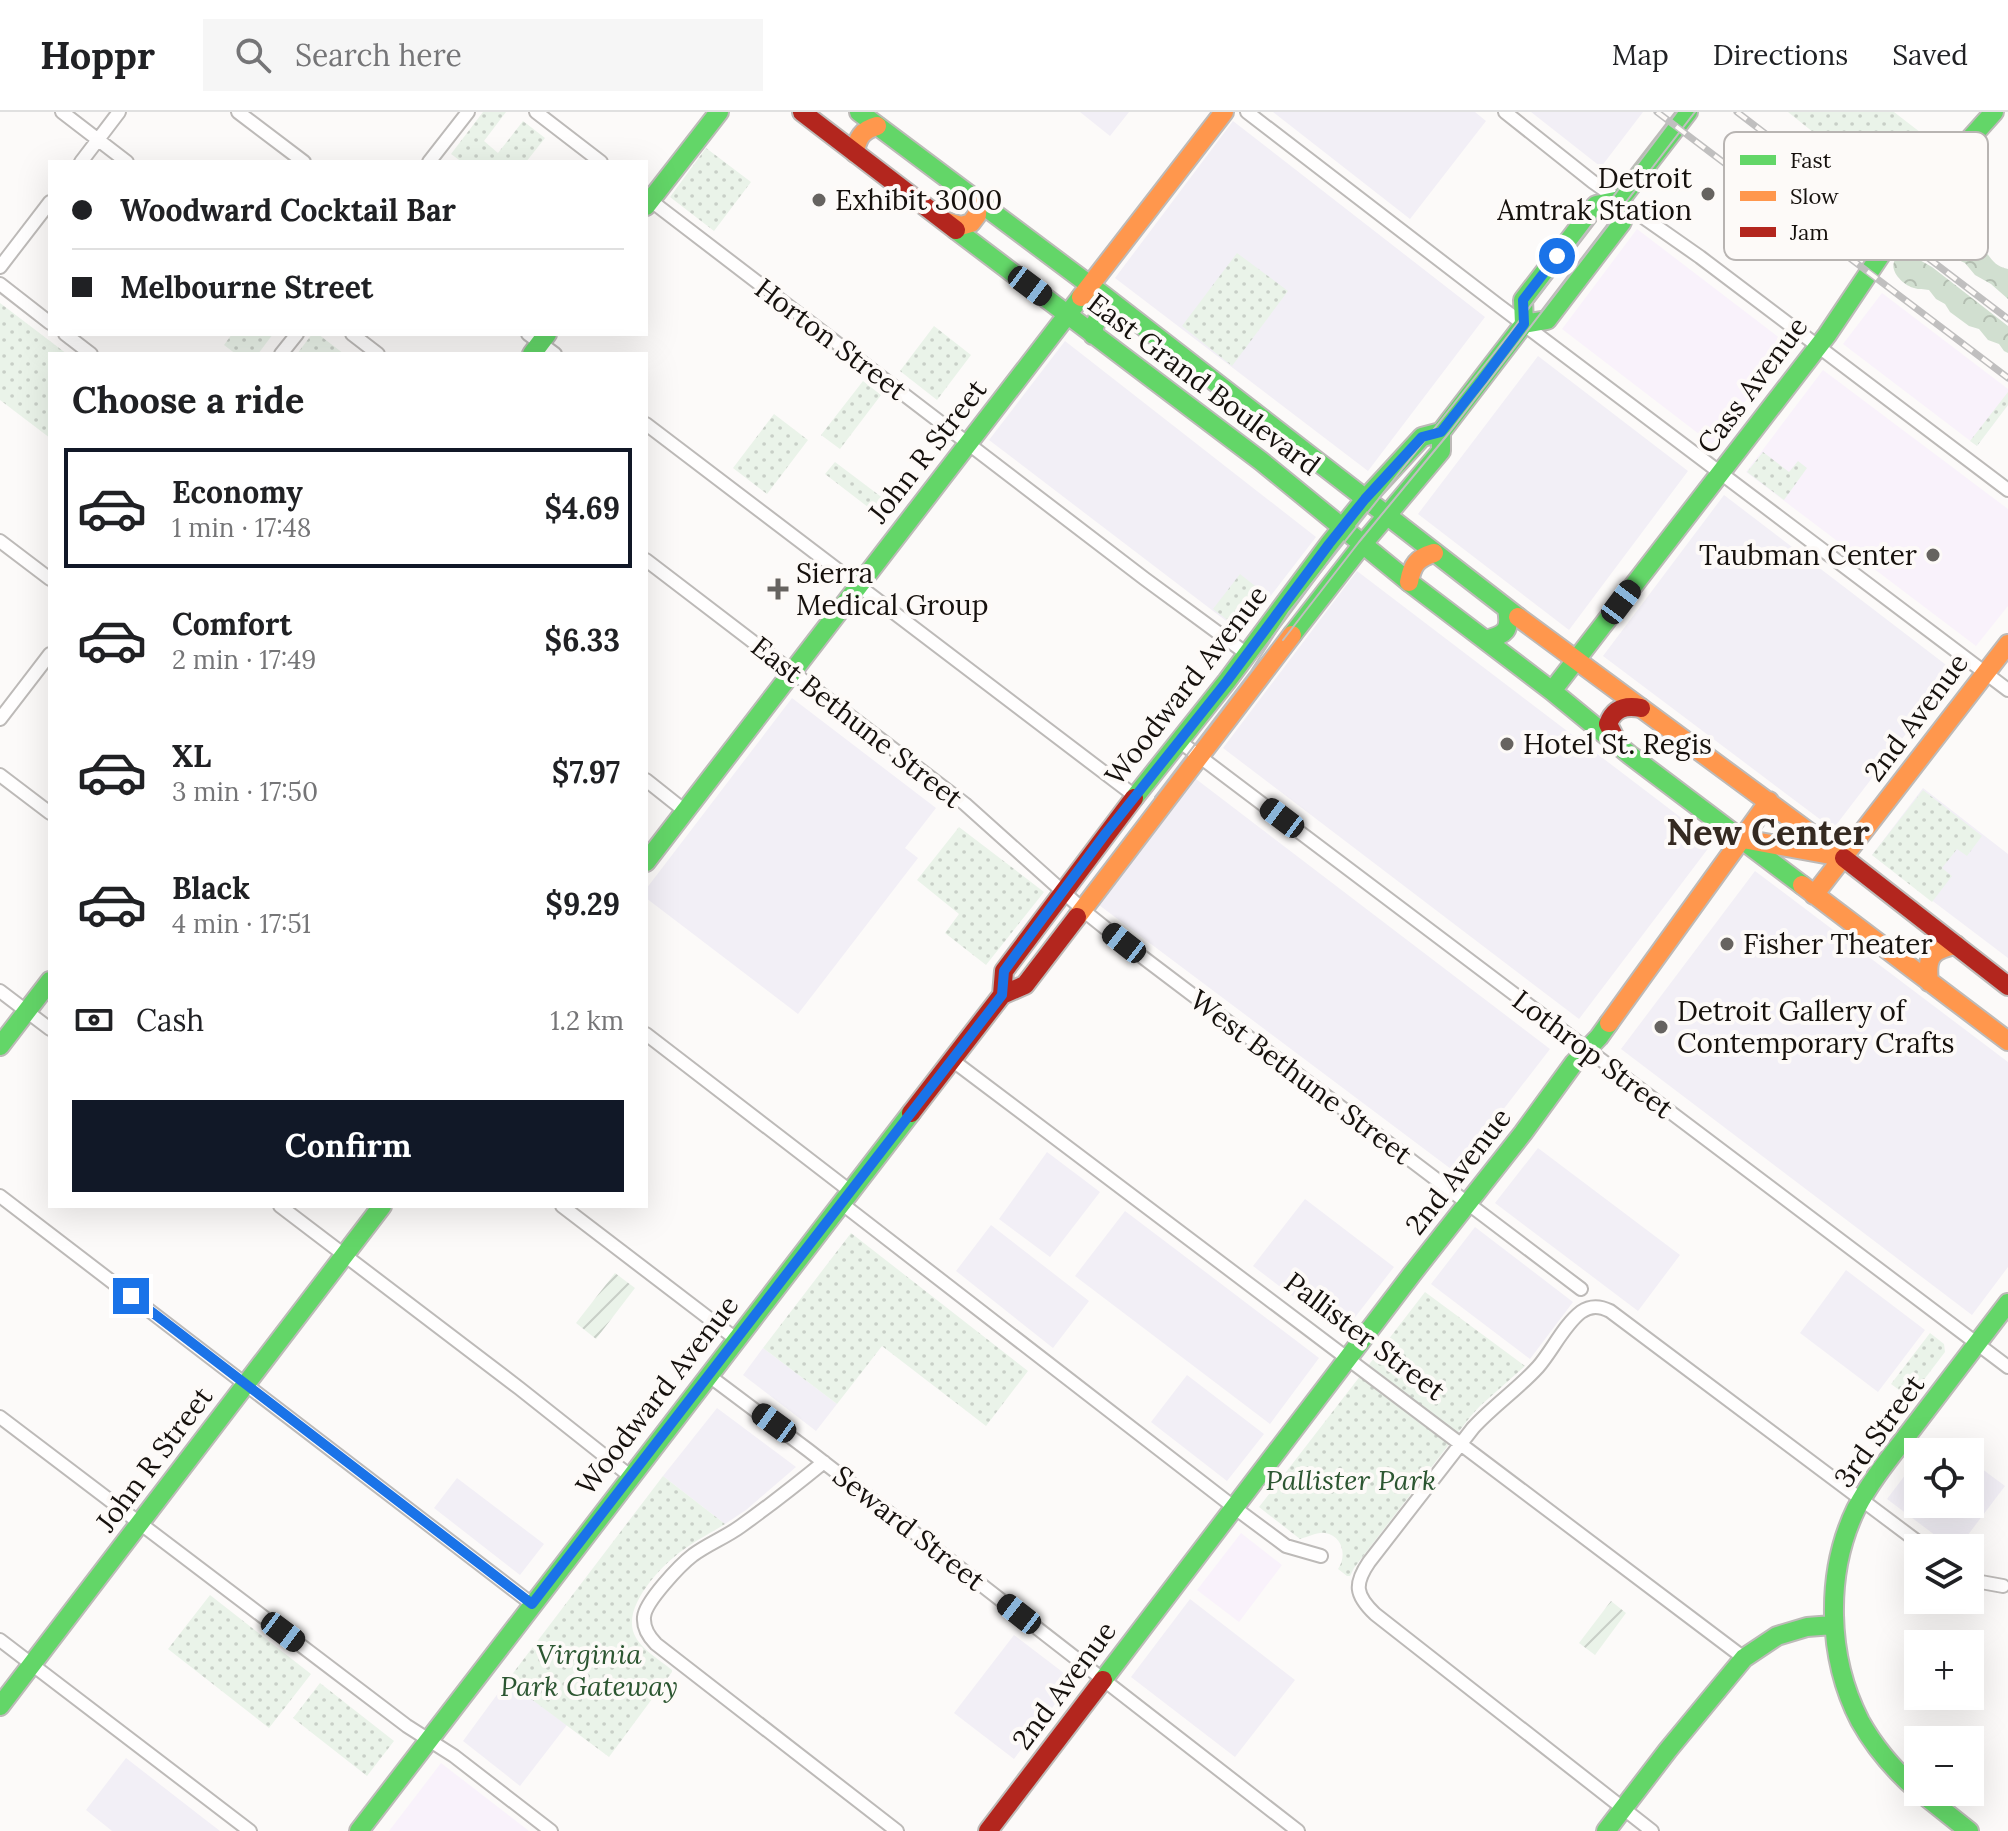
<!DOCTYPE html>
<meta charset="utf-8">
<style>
:root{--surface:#fff;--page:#f6f6f6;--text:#202124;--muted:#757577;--line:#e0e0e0;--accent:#111827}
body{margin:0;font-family:Lora,serif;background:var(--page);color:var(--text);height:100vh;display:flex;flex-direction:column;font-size:30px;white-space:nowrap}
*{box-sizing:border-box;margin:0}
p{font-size:26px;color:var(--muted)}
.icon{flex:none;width:44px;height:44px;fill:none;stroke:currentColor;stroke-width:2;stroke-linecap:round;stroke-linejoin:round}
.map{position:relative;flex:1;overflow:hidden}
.sheet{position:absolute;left:48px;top:240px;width:600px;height:856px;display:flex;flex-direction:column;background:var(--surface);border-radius:0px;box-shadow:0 8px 32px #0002}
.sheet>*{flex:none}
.top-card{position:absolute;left:48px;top:48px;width:600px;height:176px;border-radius:0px;box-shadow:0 8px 32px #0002;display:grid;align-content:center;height:176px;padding:0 24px;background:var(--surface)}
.fabs{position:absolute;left:1904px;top:1326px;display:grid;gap:16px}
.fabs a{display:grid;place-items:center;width:80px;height:80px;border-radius:0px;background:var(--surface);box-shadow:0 8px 32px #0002;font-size:40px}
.end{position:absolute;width:36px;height:36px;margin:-18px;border:10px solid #1a73e8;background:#fff;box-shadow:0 0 0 4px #fff}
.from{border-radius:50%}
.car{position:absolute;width:24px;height:48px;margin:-24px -12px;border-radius:10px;box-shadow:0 0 6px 2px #0007;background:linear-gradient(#222 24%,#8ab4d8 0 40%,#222 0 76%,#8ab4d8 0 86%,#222 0)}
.top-card b{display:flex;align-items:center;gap:28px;height:76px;font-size:30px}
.top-card b+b{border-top:2px solid var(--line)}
.top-card i{width:20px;height:20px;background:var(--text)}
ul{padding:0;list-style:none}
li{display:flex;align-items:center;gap:24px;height:120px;margin:0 16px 12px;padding:0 8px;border:4px solid transparent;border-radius:0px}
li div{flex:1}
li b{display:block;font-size:30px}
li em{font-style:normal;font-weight:700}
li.current{border-color:var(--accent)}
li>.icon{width:72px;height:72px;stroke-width:1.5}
h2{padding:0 24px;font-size:36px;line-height:96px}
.pay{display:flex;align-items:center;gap:20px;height:88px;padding:0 24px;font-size:30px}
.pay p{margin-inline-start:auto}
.cta{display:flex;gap:16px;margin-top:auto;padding:16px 24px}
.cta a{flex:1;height:92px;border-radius:0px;background:var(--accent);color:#fff;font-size:32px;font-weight:700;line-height:92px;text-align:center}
header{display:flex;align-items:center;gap:48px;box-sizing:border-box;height:112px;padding:0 40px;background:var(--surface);border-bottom:2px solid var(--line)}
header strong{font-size:38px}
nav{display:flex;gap:44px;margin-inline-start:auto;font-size:28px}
.search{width:560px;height:72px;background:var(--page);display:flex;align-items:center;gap:20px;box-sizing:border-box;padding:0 28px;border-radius:0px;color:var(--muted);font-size:30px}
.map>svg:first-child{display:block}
.commercial{fill:#f2eff6}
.education{fill:#f9f2fb}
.grass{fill:url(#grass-dots)}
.forest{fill:url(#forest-crowns)}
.garden{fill:url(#garden-furrows)}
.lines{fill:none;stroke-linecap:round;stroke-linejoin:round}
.street-casing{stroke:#bdbab8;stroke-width:16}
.fast-casing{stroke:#bdbab8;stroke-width:22}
.slow-casing{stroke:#bdbab8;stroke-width:22}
.jam-casing{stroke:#bdbab8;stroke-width:22}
.street{stroke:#fffefe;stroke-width:12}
.fast{stroke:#63d668;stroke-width:18}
.slow{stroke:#ff974d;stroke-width:18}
.jam{stroke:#b3261e;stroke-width:18}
.tram{stroke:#c0bfbf;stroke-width:2}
.rail-casing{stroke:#c0bfbf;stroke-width:7}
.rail{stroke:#fdfaf8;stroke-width:4;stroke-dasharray:12;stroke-linecap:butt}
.route{stroke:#1a73e8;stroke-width:10}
.poi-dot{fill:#666360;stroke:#fdfaf8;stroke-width:3}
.labels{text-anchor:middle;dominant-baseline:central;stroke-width:8;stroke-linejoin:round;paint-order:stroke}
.poi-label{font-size:28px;fill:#16110d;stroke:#fdfaf8;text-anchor:start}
.street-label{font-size:28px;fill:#16110d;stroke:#fdfaf8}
.park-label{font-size:28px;font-style:italic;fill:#2c5631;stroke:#fdfaf8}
.district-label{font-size:36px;font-weight:bold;fill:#352a21;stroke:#fdfaf8}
.key{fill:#fdfaf8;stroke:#b8b4b2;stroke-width:2}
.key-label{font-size:22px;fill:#16110d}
</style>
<header>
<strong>Hoppr</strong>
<div class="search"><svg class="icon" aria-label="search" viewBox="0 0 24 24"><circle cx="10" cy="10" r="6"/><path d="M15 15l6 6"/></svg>Search here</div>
<nav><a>Map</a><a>Directions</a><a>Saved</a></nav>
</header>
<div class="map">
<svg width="2008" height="1719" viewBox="0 0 2008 1719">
<defs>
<pattern id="grass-dots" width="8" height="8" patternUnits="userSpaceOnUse" patternTransform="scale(2)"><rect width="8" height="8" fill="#eaf3e9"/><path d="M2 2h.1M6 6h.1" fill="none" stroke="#c8cfc7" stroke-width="1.8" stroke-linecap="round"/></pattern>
<pattern id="forest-crowns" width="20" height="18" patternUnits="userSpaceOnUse" patternTransform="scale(2)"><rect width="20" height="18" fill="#d1dfd0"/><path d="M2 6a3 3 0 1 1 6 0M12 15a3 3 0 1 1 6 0" fill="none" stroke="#b3beb1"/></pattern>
<pattern id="garden-furrows" width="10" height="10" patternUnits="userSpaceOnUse" patternTransform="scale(2)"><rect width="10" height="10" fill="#eaf3e9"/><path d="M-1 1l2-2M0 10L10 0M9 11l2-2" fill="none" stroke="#c8cfc7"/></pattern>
</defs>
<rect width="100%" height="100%" fill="#fcfaf9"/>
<path class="commercial" d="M 1080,0 L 1129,0 L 1110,24 Z
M 1273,0 L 1475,0 L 1486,9 L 1410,107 Z
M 1531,0 L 1643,0 L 1601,55 Z
M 1233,9 L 1485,205 L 1368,359 L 1115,166 Z
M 1065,229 L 1316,425 L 1242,521 L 989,328 Z
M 1538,244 L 1688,359 L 1569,518 L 1418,402 Z
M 1724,383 L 1954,559 L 1833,717 L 1603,544 Z
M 1357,459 L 1713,730 L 1579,907 L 1223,636 Z
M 792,586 L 936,696 L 905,736 L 918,746 L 798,902 L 646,786 L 646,777 Z
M 1196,667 L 1550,937 L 1455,1060 L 1099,793 Z
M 1923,676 L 2008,742 L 2008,846 L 1872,743 Z
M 1755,759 L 2008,950 L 2008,1155 L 1972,1203 L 1621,937 Z
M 1538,1036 L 1680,1143 L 1638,1199 L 1495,1091 Z
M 1047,1040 L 1100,1080 L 1050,1145 L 999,1107 Z
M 1305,1087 L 1394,1155 L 1342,1222 L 1253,1154 Z
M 1125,1099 L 1319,1246 L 1270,1312 L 1075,1164 Z
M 991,1113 L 1089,1189 L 1053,1236 L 956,1159 Z
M 1475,1115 L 1573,1190 L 1530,1247 L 1431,1172 Z
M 1846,1158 L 1925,1218 L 1878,1280 L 1800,1221 Z
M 763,1236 L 837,1292 L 816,1319 L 743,1263 Z
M 1187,1263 L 1264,1322 L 1227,1369 L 1151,1310 Z
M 717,1296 L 796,1355 L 746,1398 L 725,1412 L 663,1364 Z
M 1918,1346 L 1918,1392 L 1970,1392 L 1970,1348 L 2005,1374 L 1958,1436 L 1952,1436 L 1887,1387 Z
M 457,1366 L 544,1432 L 520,1463 L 434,1396 Z
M 1190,1487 L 1295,1568 L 1235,1645 L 1131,1565 Z
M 1014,1523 L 1073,1568 L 1014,1647 L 954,1601 Z
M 507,1569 L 567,1613 L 520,1674 L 463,1629 Z
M 126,1646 L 198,1702 L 220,1719 L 112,1719 L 86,1698 Z"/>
<path class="education" d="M 1637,117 L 1789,233 L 1712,332 L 1562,217 Z
M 1882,181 L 2008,277 L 2008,293 L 1977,334 L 1843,232 Z
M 1823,258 L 2008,397 L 2008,494 L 1976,534 L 1746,360 Z
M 1241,1421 L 1282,1453 L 1239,1510 L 1197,1478 Z
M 441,1651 L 529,1719 L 389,1719 Z"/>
<path class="grass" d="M 483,0 L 506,0 L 484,29 L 498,41 L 523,9 L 545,26 L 526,50 L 462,50 L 451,42 Z
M 1788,0 L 1894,0 L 1929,27 L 1940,27 L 1889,81 Z
M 706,36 L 751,70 L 714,119 L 670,85 Z
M 1237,141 L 1288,179 L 1232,254 L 1182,214 Z
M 0,191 L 67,242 L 50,242 L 50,326 L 0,288 Z
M 934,214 L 971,243 L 937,288 L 900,259 Z
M 232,222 L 273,222 L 258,242 L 236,242 L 224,233 Z
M 312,222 L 318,222 L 344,242 L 297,242 Z
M 863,269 L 881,283 L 840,337 L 821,323 Z
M 2008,280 L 2008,293 L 1977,334 L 1970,329 Z
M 774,302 L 808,328 L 767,382 L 733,356 Z
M 1763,340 L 1789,360 L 1798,349 L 1807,356 L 1784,388 L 1747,360 Z
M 835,350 L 896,396 L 886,409 L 825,362 Z
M 1240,462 L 1269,485 L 1243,520 L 1213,497 Z
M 1923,678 L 1982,724 L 1967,744 L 1957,737 L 1942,756 L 1952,764 L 1932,790 L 1872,743 Z
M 959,715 L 1044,780 L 986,853 L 945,821 L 959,802 L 917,768 Z
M 851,1121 L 1028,1259 L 986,1314 L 882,1234 L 837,1292 L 763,1236 Z
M 1425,1180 L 1525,1254 L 1480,1294 L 1470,1305 L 1354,1456 L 1350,1464 L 1347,1464 L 1338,1457 C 1347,1444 1343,1424 1325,1421 C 1317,1420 1308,1425 1300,1427 L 1259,1395 Z
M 1930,1221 L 1944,1232 L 1945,1240 L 1910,1286 L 1891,1272 Z
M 663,1364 L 725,1412 C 711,1421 696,1428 683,1438 C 663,1452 625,1491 633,1519 C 638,1536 659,1547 672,1558 L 672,1560 L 609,1645 L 507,1569 Z
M 210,1483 L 311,1562 L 269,1616 L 168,1537 Z
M 320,1571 L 394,1629 L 367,1664 L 293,1606 Z"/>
<path class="forest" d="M 1927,103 L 1932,104 L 1936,111 L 1958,126 L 1965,124 L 1973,130 L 1979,131 C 1989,142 1992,154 2008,157 L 2008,187 L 1991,172 L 1975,163 L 1965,151 L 1943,141 L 1923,123 L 1919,113 L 1920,108 Z
M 1904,141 L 1909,142 L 1932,155 L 2008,214 L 2008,241 L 2004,239 L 1999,232 L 1988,228 L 1979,217 L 1969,214 L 1950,200 L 1945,192 L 1936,187 L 1929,178 C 1924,177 1919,178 1914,176 C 1905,174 1890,161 1894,150 C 1895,145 1901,143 1904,141 Z"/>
<path class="garden" d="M 615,1161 L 635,1176 L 596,1227 L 576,1211 Z
M 1611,1489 L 1626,1501 L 1595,1543 L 1579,1531 Z"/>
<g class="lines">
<defs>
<path id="street" d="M 62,0 L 127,50
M 238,0 L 304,50
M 536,0 L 601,50
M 1247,0 L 1498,193 L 2008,578
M 1505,0 L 1593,70 L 1700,145 L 2008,378
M 81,50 L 119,0
M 429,50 L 468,0
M 646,85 L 1145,467 L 1247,542
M 0,155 L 50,90
M 0,172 L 50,211
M 65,222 L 91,242
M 352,222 L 378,242
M 528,222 L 555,242
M 281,242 L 297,222
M 646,312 L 1135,684
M 0,429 L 50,467
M 646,448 L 965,692 L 1089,803 L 1124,831 L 1581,1177
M 0,607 L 50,542
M 1179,629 L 2008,1255
M 0,663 L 50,701
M 646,668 L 685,699
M 0,879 L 50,917
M 646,922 L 850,1079
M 952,948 L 1744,1546
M 0,1084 L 532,1492
M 841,1091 L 1235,1396 L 1286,1434 L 1321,1444
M 280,1094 L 519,1276 L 630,1364
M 562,1094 L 736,1227
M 708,1263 L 808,1338 L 1298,1719
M 0,1305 L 407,1614 L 454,1644 L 551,1719
M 824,1350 C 797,1372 769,1394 741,1414 C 726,1425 708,1432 693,1443 C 680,1453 645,1490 644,1505 C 643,1517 649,1525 656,1532 L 897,1719
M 1970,1468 L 2003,1474
M 0,1528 L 250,1719
M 1652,1719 L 1375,1502 C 1355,1483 1354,1472 1369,1450 L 1473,1316 C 1493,1294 1518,1277 1538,1255 C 1552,1239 1564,1213 1581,1200 C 1591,1193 1600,1194 1610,1199 L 1926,1436"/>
<path id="fast" d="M 859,0 L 1103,183 L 1518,505
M 646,94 L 719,0
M 956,118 L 1261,349 L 1409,470 L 1552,579 L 1630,643 L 1802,773
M 1524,212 L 1547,208 L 1622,110 L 1620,88
M 1093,223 C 1094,210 1098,204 1109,197 L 1125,201
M 532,242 L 547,222
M 1292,523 L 1362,433 L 1441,339 L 1441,320 L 1524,212 L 1523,188 L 1596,93 L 1620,88 L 1688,0
M 1485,528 C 1506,523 1511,518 1507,497
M 1552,579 L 1827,223 L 1925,77 L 1994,0
M 1134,686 L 1227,569 L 1329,432 L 1365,387 L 1422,325 L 1441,320
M 646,750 L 1081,185
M 0,934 L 50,869
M 1103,1568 L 1412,1162 L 1523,1021 L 1574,951 L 1599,925 L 1609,911
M 0,1594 L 382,1094
M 1918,1679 C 1895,1659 1875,1636 1860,1609 C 1827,1545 1825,1461 1856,1397 C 1871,1368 1892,1343 1912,1317 C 1944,1275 1976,1233 2008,1191
M 1920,1680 L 1969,1719
M 359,1719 L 911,1001
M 1606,1719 L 1668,1638 L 1744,1546 L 1777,1524 L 1807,1515 L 1833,1513"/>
<path id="slow" d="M 855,41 C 857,26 862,18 877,14
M 947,110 L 961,114 L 971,111 L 977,103 L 978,88
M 1081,185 L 1224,0
M 1409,470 C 1412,453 1417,446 1434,441
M 1518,505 L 1844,746
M 1743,727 L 1836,744
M 1802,773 L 2008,929
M 1814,783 L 2008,532
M 1077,805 L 1292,523
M 1929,870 C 1926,845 1931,838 1956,833
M 1609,911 L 1769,689"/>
<path id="jam" d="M 802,0 L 956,118
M 1616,628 L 1608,612 C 1614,596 1625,593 1641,596
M 1844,746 L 2008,874
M 1002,883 L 1004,859 L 1134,686
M 911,1001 L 1002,883 L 1025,873 L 1077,805
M 988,1719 L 1103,1568"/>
</defs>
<use href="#street" class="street-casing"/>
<use href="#fast" class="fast-casing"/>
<use href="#slow" class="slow-casing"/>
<use href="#jam" class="jam-casing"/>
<use href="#street" class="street"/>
<use href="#fast" class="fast"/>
<use href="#slow" class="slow"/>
<use href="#jam" class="jam"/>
<path class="tram" d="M 1283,528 L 1359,430 L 1449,321 L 1695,0
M 1155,685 L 1251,559 L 1289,500 L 1510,221 L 1677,0"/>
<defs>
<path id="rail" d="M 1657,0 L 2008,266
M 1737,0 L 2008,207"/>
</defs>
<use href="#rail" class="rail-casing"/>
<use href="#rail" class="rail"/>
</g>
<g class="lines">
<path class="route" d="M 131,1184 L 532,1492 L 1002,883 L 1004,859 L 1017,841 L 1106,721 L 1227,569 L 1329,432 L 1365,387 L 1422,325 L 1441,320 L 1482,268 L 1524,212 L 1523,188 L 1557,144"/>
</g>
<g class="poi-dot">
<circle cx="1708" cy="82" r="8"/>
<circle cx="819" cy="88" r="8"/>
<circle cx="1933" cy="443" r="8"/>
<path d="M774 465h8v8h8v8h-8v8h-8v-8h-8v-8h8z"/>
<circle cx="1507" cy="632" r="8"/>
<circle cx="1727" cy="832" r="8"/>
<circle cx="1661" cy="915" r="8"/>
</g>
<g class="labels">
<g class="poi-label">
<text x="1692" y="66" text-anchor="end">Detroit<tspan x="1692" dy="32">Amtrak Station</tspan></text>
<text x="835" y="88">Exhibit 3000</text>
<text x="1917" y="443" text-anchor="end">Taubman Center</text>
<text x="796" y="461">Sierra<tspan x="796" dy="32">Medical Group</tspan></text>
<text x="1523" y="632">Hotel St. Regis</text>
<text x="1743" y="832">Fisher Theater</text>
<text x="1677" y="899">Detroit Gallery of<tspan x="1677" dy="32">Contemporary Crafts</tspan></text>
</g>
<g class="street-label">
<text transform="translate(831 227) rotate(37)">Horton Street</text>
<text transform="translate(1204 272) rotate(37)">East Grand Boulevard</text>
<text transform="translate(1752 273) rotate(-53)">Cass Avenue</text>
<text transform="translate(927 339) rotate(-52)">John R Street</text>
<text transform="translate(1186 573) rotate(-52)">Woodward Avenue</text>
<text transform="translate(1916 605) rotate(-53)">2nd Avenue</text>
<text transform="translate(857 610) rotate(38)">East Bethune Street</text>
<text transform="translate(1593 942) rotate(37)">Lothrop Street</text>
<text transform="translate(1301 965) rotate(37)">West Bethune Street</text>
<text transform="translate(1458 1059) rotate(-52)">2nd Avenue</text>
<text transform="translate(1365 1224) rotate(37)">Pallister Street</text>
<text transform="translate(657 1283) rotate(-52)">Woodward Avenue</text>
<text transform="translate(1879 1319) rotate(-54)">3rd Street</text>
<text transform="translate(154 1347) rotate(-53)">John R Street</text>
<text transform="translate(909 1416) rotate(38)">Seward Street</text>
<text transform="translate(1064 1573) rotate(-53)">2nd Avenue</text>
</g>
<g class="park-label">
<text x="1351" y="1368">Pallister Park</text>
<text x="589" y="1542">Virginia<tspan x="589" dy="32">Park Gateway</tspan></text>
</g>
<g class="district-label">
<text x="1768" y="720">New Center</text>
</g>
</g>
<rect x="1724" y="20" width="264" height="128" rx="12" class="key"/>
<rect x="1740" y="43" width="36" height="10" fill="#63d668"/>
<rect x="1740" y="79" width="36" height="10" fill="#ff974d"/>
<rect x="1740" y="115" width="36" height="10" fill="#b3261e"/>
<g class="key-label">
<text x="1790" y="56">Fast</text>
<text x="1790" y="92">Slow</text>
<text x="1790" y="128">Jam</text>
</g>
</svg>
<div class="fabs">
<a><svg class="icon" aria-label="locate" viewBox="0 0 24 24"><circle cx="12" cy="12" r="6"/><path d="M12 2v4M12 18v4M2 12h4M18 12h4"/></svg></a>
<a><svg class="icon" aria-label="layers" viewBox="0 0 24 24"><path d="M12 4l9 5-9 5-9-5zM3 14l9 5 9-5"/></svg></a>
<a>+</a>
<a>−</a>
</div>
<i class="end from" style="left:1557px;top:144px"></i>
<i class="end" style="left:131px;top:1184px"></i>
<i class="car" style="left:1030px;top:174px;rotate:127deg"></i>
<i class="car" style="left:1621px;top:490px;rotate:37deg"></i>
<i class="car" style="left:1282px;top:706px;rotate:307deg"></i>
<i class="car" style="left:1124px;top:831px;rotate:308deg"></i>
<i class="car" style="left:774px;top:1311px;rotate:306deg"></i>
<i class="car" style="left:1019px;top:1502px;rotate:308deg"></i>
<i class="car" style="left:283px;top:1520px;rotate:127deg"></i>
<div class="top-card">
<b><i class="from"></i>Woodward Cocktail Bar</b>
<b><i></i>Melbourne Street</b>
</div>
<section class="sheet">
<h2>Choose a ride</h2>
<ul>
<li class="current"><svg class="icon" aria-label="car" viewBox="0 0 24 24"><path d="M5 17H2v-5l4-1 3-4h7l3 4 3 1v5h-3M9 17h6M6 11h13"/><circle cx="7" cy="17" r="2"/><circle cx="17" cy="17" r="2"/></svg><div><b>Economy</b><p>1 min · 17:48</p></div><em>$4.69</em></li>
<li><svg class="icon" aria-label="car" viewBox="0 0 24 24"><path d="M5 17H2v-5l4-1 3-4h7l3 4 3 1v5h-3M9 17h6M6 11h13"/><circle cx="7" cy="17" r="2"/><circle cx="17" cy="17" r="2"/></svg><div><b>Comfort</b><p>2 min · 17:49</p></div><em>$6.33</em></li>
<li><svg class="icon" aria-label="car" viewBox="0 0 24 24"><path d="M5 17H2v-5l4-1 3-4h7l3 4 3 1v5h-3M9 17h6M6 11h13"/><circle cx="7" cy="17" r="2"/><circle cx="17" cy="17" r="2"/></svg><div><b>XL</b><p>3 min · 17:50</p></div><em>$7.97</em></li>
<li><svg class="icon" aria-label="car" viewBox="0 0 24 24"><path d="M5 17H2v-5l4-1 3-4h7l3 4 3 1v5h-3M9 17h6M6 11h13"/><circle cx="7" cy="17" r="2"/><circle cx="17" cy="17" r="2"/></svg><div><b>Black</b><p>4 min · 17:51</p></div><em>$9.29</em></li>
</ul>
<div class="pay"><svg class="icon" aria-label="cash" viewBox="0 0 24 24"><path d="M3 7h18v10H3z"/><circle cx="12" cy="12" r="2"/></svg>Cash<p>1.2 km</p></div>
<div class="cta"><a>Confirm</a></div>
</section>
</div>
